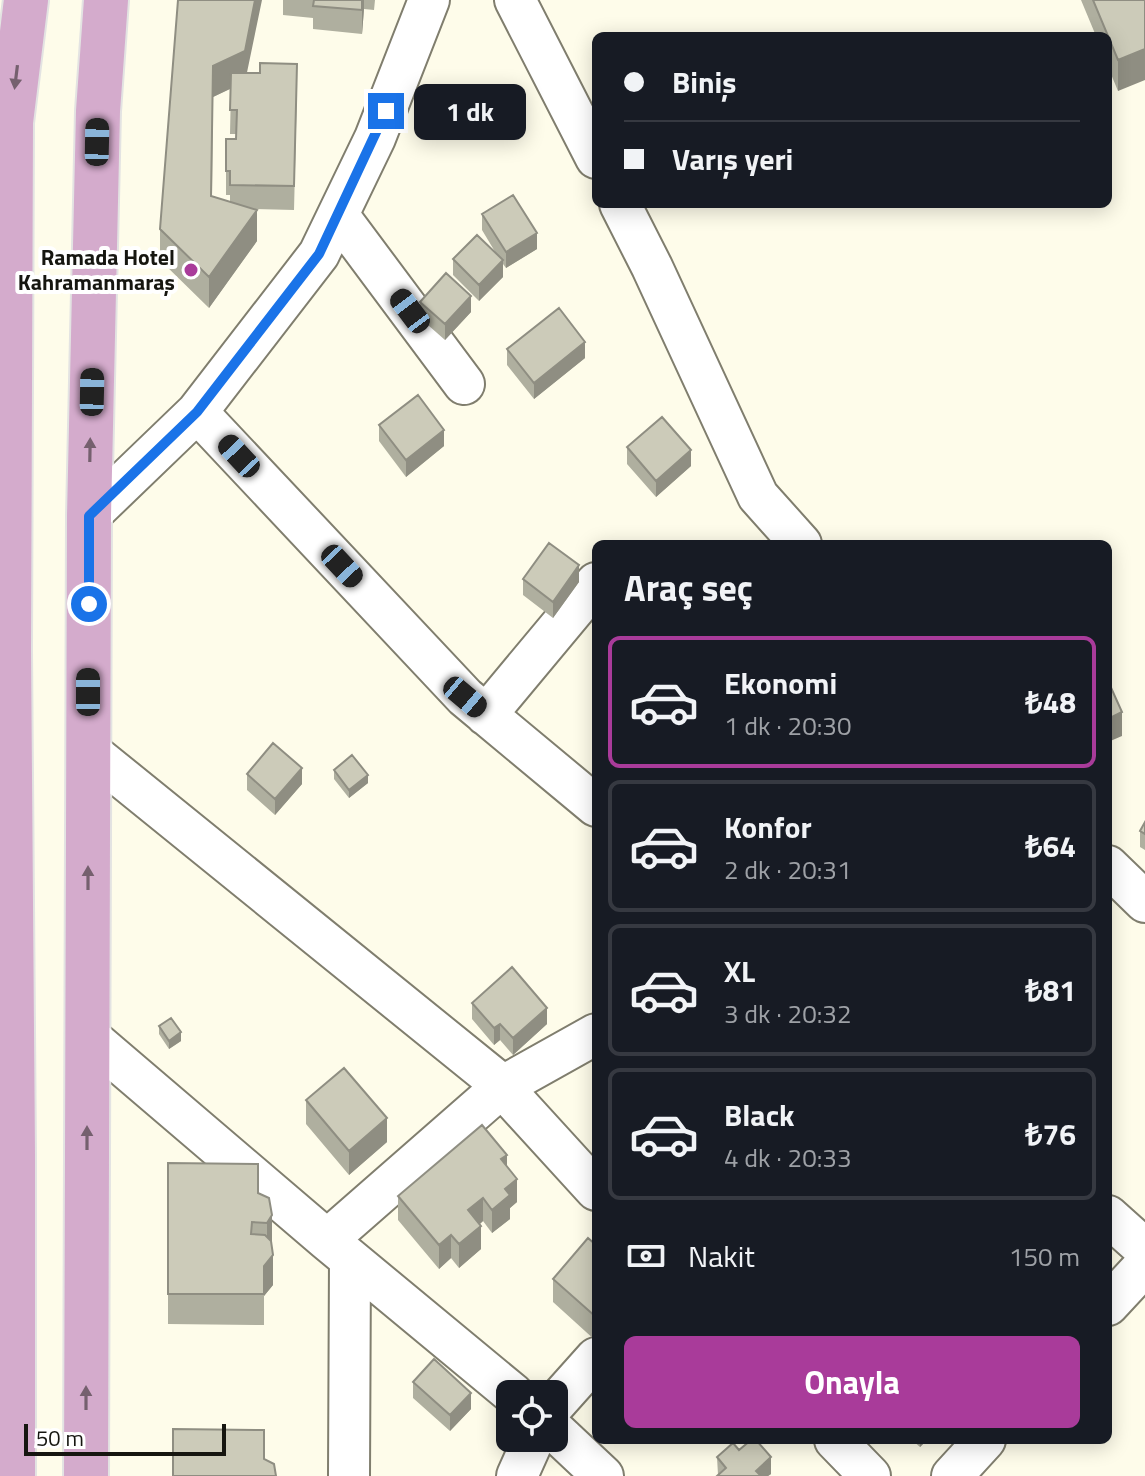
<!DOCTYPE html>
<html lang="tr">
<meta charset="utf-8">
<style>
:root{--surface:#171b24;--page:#242831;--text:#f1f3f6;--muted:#9ea1a6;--line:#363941;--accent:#a93b9a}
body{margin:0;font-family:"Titillium Web",sans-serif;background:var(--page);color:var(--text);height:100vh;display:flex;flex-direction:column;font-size:30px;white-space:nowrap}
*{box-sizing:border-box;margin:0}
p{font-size:26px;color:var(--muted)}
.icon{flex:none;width:44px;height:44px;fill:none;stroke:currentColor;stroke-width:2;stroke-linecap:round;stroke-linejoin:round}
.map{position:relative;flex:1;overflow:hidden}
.panel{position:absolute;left:592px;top:540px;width:520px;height:904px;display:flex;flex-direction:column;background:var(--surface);border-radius:12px;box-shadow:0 4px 20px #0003}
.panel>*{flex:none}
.top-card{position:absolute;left:592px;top:32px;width:520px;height:176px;border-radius:12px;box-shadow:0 4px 20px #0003;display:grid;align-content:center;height:176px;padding:0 32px;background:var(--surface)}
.buttons{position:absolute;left:496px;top:1380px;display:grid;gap:16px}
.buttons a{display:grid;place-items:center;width:72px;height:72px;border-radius:12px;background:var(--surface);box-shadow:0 4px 20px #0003;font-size:40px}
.scale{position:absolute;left:24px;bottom:20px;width:202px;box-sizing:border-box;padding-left:8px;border:4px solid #161610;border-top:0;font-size:22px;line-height:28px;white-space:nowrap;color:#161610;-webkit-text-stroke:6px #fff;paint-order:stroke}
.end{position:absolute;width:36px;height:36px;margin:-18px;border:10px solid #1a73e8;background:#fff;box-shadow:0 0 0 4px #fff}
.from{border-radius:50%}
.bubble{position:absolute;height:56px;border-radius:12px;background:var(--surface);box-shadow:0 4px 20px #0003;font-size:26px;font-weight:700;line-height:56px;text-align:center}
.car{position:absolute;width:24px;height:48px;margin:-24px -12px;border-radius:10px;box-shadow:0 0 6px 2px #0007;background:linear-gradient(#222 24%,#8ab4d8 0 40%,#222 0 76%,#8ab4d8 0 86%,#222 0)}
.top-card b{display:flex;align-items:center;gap:28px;height:76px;font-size:30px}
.top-card b+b{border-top:2px solid var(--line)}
.top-card i{width:20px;height:20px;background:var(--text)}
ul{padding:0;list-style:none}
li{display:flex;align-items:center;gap:24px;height:132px;margin:0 16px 12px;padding:0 16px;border:4px solid var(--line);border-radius:12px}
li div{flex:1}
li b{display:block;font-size:30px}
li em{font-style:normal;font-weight:700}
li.on{border-color:var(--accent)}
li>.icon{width:72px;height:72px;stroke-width:1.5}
h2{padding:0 32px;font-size:36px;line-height:96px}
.pay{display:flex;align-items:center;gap:20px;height:88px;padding:0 32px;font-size:30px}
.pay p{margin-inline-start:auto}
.action{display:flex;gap:16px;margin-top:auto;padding:16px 32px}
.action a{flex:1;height:92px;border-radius:12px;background:var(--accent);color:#fff;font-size:32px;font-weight:700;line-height:92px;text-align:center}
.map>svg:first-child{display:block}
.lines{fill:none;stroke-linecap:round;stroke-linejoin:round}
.minor-casing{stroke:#807e6e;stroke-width:44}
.major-casing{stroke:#e3e3e2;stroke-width:48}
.minor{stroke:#fff;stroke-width:40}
.major{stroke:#d4abcc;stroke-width:44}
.wall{fill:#afaf9f;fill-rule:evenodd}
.shaded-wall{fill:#8f8e82}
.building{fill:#cccbb9;stroke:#8f8e82;stroke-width:2}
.oneway{fill:#75606e}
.route{stroke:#1a73e8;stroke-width:10}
.poi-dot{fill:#a93b9a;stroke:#fff;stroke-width:3}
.labels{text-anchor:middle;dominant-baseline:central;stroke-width:8;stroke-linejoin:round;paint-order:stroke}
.poi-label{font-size:22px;font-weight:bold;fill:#161610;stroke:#fff;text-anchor:end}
</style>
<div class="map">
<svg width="1145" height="1476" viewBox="0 0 1145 1476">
<rect width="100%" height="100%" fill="#fefcea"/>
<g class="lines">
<defs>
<path id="minor" d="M 515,0 L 596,158
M 620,204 L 652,267 L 758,496 L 801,544
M 338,215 L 464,384
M 197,412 L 465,697 L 596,806
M 89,516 L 197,412 L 319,254 L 375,138 L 429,0
M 486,715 L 596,583
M 88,750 L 503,1086
M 1108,866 L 1145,902
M 87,1035 L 327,1240 L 513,1394
M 502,1087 L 596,1190
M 1108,1216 L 1145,1249
M 327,1240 L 503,1086 L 596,1034
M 1108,1305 L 1145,1265
M 554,1405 L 596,1358
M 554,1430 L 603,1476
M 835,1440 L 870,1476
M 349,1476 L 350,1259
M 517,1476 L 534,1438
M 952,1476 L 985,1440"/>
<path id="major" d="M 13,1476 L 13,1156 L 9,650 L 11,122 L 26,0
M 86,1476 L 89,516 L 98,111 L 106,0"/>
</defs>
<use href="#minor" class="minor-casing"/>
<use href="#major" class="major-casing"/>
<use href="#minor" class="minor"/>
<use href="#major" class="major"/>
</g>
<path class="wall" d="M 178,0 L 246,73 L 297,88 L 294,210 L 255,209 L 257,241 L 209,308 L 160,260 L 160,229 ZM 231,88 L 230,134 L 236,134 L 236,139 L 226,139 L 226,195 L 230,195 L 230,202 L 212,196 L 213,97 Z
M 283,0 L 375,0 L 374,10 L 364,9 L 362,34 L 313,29 L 313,18 L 283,15 Z
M 1081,0 L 1145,0 L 1118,91 L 1108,67 L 1108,36 L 1096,36 Z
M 482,214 L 537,249 L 506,268 L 503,264 L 503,277 L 479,301 L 453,275 L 453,259 L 497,255 L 482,230 Z
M 420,302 L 471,312 L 445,340 L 420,318 Z
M 507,349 L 585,358 L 534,399 L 507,365 Z
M 379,425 L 444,446 L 406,477 L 379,441 Z
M 627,447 L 691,466 L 656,497 L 627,464 Z
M 523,579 L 579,582 L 553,618 L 523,595 Z
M 334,770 L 368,783 L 349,798 L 334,779 Z
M 247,774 L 302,784 L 275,815 L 247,790 Z
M 1145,822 L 1145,850 L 1140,847 L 1140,831 Z
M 472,1003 L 547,1024 L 513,1055 L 500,1040 L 494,1045 L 472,1019 Z
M 159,1026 L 181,1041 L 169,1049 L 159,1034 Z
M 306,1100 L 387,1142 L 349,1175 L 306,1124 Z
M 168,1163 L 258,1193 L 269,1198 L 273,1285 L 264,1296 L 264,1325 L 168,1324 Z
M 507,1166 L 517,1202 L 510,1208 L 510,1219 L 492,1233 L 483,1221 L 480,1224 L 481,1249 L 459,1268 L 451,1258 L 439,1269 L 398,1220 L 398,1196 Z
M 596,1245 L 596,1341 L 553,1302 L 553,1279 Z
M 413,1382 L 471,1409 L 450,1431 L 413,1398 Z
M 912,1440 L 927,1440 L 920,1447 Z
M 739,1450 L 771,1474 L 768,1476 L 717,1476 L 718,1475 L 717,1457 Z"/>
<path class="shaded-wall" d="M 255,0 L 262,0 L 245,82 L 213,97 L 213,66 Z
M 362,0 L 364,0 L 364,9 L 362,34 Z
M 1145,49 L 1145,80 L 1118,91 L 1118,60 Z
M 257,210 L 257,241 L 209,308 L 209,277 Z
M 537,233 L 537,249 L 506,268 L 506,252 Z
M 503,260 L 503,277 L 479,301 L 479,285 Z
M 471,296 L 471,312 L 445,340 L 445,324 Z
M 585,342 L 585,358 L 534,399 L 534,383 Z
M 444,430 L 444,446 L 406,477 L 406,460 Z
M 691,450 L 691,466 L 656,497 L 656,481 Z
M 579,565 L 579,582 L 553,618 L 553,602 Z
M 1122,712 L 1122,736 L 1108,742 L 1108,719 Z
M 302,768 L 302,784 L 275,815 L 275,799 Z
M 368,775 L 368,783 L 349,798 L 349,790 Z
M 547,1008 L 547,1024 L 513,1055 L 513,1038 Z
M 500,1024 L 500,1040 L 494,1045 L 494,1028 Z
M 181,1032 L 181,1041 L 169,1049 L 169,1041 Z
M 387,1118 L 387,1142 L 349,1175 L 349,1151 Z
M 507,1155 L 507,1178 L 501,1159 Z
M 517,1179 L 517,1202 L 510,1208 L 510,1219 L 492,1233 L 492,1210 L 505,1189 Z
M 483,1198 L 483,1221 L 468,1234 L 468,1210 Z
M 272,1215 L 272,1246 L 267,1254 L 267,1223 Z
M 481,1226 L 481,1249 L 459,1268 L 459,1244 Z
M 451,1235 L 451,1258 L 439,1269 L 439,1245 Z
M 273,1255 L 273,1285 L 264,1296 L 264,1266 Z
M 471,1393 L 471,1409 L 450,1431 L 450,1415 Z
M 920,1440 L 927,1440 L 920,1447 Z
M 771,1457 L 771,1474 L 768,1476 L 756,1476 L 756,1471 Z"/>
<path class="building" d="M 178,0 L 255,0 L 245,51 L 213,66 L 211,196 L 257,210 L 209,277 L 160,229 Z
M 314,0 L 362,0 L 362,10 L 313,6 Z
M 1093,0 L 1145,0 L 1145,49 L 1118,60 Z
M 260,63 L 297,64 L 294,186 L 230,185 L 230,171 L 226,171 L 226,139 L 236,139 L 237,110 L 230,110 L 231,73 L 260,73 Z
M 513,195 L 537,233 L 506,252 L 482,214 Z
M 477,235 L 503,260 L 479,285 L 453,259 Z
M 446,273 L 471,296 L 445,324 L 420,302 Z
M 559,308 L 585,342 L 534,383 L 507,349 Z
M 418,395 L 444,430 L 406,460 L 379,425 Z
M 662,417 L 691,450 L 656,481 L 627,447 Z
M 549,543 L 579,565 L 553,602 L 523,579 Z
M 1108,681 L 1122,712 L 1108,719 Z
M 273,743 L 302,768 L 275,799 L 247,774 Z
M 352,755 L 368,775 L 349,790 L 334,770 Z
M 1145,822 L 1145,834 L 1140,831 Z
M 512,967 L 547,1008 L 513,1038 L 500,1024 L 494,1028 L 472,1003 Z
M 171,1018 L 181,1032 L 169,1041 L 159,1026 Z
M 344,1068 L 387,1118 L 349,1151 L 306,1100 Z
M 482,1125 L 507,1155 L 501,1159 L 517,1179 L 505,1189 L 510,1195 L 492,1210 L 483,1198 L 468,1210 L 481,1226 L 459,1244 L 451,1235 L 439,1245 L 398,1196 Z
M 168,1163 L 258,1164 L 258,1193 L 269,1198 L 272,1215 L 267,1223 L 252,1222 L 251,1234 L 265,1235 L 271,1241 L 273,1255 L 264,1266 L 264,1294 L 168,1294 Z
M 588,1238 L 596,1245 L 596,1317 L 553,1279 Z
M 434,1359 L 471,1393 L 450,1415 L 413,1382 Z
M 173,1429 L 264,1430 L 264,1459 L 274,1464 L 276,1476 L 173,1476 Z
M 751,1440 L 756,1440 L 771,1457 L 756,1471 L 761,1476 L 717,1476 L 726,1468 L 717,1457 L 733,1443 L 739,1450 Z"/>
<defs><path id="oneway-solid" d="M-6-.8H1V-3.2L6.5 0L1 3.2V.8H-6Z" transform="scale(2)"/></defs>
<g class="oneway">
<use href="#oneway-solid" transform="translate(16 77) rotate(97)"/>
<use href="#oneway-solid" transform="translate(90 450) rotate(-89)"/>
<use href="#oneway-solid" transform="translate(88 878) rotate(-90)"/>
<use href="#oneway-solid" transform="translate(87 1138) rotate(-90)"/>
<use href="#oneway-solid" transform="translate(86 1398) rotate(-90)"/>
</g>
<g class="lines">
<path class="route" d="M 89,604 L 89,516 L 197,412 L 319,254 L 386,111"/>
</g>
<circle class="poi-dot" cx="191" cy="270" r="8"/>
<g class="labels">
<g class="poi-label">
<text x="175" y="257">Ramada Hotel<tspan x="175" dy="25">Kahramanmaraş</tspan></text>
</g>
</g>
</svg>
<div class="buttons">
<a><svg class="icon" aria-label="locate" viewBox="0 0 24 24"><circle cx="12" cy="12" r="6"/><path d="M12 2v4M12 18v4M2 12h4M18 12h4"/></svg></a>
</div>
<div class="scale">50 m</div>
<i class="end from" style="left:89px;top:604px"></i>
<i class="end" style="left:386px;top:111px"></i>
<div class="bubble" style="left:414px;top:84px;width:112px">1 dk</div>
<i class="car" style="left:97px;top:142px;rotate:1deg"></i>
<i class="car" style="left:410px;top:311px;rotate:323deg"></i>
<i class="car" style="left:92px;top:392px;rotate:1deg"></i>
<i class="car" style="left:239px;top:456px;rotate:317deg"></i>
<i class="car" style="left:342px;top:566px;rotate:137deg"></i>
<i class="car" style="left:88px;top:692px;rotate:0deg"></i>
<i class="car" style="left:465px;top:697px;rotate:130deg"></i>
<div class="top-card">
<b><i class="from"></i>Biniş</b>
<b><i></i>Varış yeri</b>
</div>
<section class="panel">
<h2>Araç seç</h2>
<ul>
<li class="on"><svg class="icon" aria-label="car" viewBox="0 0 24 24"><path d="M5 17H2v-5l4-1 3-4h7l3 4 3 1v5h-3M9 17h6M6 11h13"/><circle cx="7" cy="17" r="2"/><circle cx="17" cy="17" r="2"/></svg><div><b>Ekonomi</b><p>1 dk · 20:30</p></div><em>₺48</em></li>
<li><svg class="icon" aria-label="car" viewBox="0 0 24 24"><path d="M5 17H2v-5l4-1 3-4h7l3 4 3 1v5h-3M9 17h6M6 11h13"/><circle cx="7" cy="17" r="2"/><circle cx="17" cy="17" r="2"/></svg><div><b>Konfor</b><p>2 dk · 20:31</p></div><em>₺64</em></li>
<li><svg class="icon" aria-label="car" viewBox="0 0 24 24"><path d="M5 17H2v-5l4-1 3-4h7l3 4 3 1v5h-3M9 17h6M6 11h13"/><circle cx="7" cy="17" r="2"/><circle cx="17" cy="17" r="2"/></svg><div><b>XL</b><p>3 dk · 20:32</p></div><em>₺81</em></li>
<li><svg class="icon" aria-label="car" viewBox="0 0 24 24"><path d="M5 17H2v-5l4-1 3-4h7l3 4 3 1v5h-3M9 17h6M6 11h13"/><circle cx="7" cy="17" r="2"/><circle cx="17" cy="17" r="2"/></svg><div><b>Black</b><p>4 dk · 20:33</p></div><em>₺76</em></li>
</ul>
<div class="pay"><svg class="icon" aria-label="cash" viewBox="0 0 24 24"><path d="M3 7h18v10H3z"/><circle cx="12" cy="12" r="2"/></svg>Nakit<p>150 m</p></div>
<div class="action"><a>Onayla</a></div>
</section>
</div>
